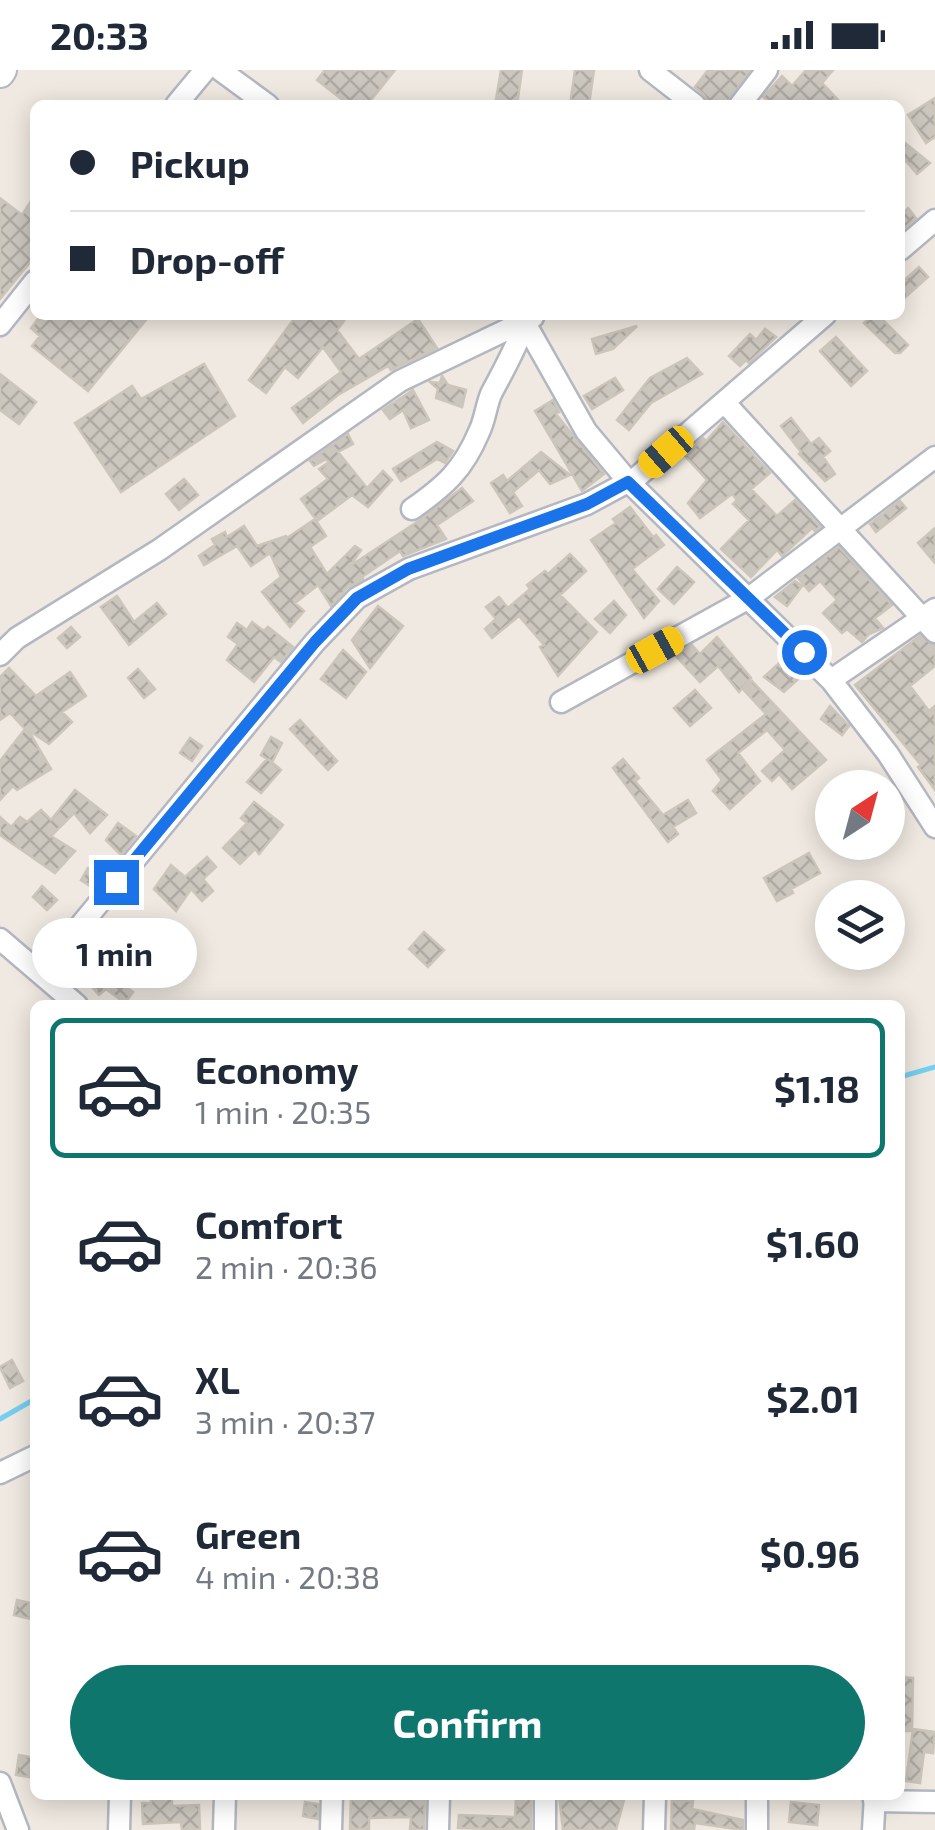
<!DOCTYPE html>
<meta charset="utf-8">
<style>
:root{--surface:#fff;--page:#f2f2f3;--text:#1f2937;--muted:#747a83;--line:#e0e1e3;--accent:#0f766e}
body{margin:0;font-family:"Exo 2",sans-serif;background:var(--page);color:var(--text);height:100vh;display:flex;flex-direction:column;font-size:38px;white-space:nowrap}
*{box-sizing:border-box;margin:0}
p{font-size:32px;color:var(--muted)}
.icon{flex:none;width:55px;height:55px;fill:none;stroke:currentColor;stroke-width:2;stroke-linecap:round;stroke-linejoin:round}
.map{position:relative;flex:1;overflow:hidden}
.panel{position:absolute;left:30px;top:930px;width:875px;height:800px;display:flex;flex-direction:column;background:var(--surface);border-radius:15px;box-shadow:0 5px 25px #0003}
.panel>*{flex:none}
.banner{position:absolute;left:30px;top:30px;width:875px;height:220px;border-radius:15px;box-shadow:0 5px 25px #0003;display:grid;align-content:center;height:220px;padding:0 40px;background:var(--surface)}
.needle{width:65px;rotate:36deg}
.buttons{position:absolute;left:815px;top:700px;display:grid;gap:20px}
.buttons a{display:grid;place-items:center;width:90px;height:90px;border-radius:50%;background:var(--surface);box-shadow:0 5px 25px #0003;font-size:50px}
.end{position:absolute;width:45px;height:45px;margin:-22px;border:12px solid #1a73e8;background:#fff;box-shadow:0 0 0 5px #fff}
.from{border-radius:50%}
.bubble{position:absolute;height:70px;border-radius:35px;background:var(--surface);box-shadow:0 5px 25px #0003;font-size:32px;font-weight:700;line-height:70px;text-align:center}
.car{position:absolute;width:30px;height:60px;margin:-30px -15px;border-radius:12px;box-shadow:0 0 8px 2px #0007;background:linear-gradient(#f5c518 24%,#345 0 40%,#f5c518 0 76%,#345 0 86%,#f5c518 0)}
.banner b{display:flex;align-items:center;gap:35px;height:95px;font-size:38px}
.banner b+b{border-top:2px solid var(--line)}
.banner i{width:25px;height:25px;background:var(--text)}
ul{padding:18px 0 0;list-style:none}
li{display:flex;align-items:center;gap:30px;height:140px;margin:0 20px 15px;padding:0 20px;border:5px solid transparent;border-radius:15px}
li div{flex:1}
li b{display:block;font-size:38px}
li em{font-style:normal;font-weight:700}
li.selected{border-color:var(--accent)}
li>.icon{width:90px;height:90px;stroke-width:1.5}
.button{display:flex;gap:20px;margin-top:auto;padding:20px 40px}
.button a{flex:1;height:115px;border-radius:60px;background:var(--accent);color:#fff;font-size:40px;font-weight:700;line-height:115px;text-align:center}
.status{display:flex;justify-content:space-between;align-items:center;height:70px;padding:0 50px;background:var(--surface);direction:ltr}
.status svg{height:28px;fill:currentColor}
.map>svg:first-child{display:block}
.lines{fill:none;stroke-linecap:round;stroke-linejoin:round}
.stream{stroke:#75cff0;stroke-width:5}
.building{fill:url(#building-cross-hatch);stroke:#cbc5ba;stroke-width:2.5}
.minor-casing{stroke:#b4b7c1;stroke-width:25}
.secondary-casing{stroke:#b4b7c1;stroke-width:32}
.minor{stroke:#fff;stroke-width:20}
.secondary{stroke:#fff;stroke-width:28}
.route{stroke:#1a73e8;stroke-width:12}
</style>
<div class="status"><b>20:33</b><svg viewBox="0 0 49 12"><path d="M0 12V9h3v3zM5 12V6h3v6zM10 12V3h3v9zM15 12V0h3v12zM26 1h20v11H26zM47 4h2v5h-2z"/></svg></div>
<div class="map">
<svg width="935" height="1760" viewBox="0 0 935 1760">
<defs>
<pattern id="building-cross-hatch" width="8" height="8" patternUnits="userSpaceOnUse" patternTransform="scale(2.5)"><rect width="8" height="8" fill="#cbc7bf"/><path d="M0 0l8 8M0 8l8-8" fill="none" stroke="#afaba4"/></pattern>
</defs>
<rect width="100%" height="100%" fill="#efe9e1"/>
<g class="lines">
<path class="stream" d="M 900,1007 L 935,997
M 0,1349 L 35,1329"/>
</g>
<path class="building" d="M 325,0 L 395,0 L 367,35 L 349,35 L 317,10 Z
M 501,0 L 522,0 L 517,35 L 495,35 Z
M 575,0 L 594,0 L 589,35 L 570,35 Z
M 708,0 L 750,0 L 726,35 L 709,35 L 704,25 L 695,17 Z
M 806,0 L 833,0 L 822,13 L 843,35 L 773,35 L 763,27 L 782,6 L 792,16 Z
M 935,28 L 935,67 L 926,73 L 908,45 Z
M 900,69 L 930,93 L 917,104 L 900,84 Z
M 35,125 L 35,186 L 0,229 L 0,128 L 22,145 Z
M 908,138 L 916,148 L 900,162 L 900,146 Z
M 919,197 L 928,207 L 900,232 L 900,214 Z
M 41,245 L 150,245 L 88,321 L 32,276 L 40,266 L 31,258 Z
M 297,245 L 337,245 L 344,251 L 337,260 L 359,289 L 418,249 L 437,278 L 391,300 L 388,296 L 338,325 L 303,353 L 292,338 L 341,302 L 323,277 L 298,308 L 285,297 L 266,323 L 249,310 Z
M 872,245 L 878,245 L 908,275 L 900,283 L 895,283 L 864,253 Z
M 637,256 L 613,279 L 596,284 L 592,269 Z
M 765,259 L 776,267 L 749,293 L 746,290 L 740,296 L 729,286 L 750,264 L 756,270 Z
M 836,267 L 867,301 L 851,316 L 820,281 Z
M 687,288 L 702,304 L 651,333 L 629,360 L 617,350 L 650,308 Z
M 204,294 L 235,346 L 121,422 L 75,353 L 132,316 L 141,329 Z
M 0,304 L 36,332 L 19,354 L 0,340 Z
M 442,306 L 448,315 L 466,320 L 462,337 L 436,328 L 438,319 L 430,312 L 440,313 Z
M 615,308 L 623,320 L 592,339 L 584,326 Z
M 413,320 L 429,350 L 411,358 L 403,340 L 390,349 L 383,340 Z
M 553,330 L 559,342 L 556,344 L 604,404 L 582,421 L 535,341 Z
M 791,348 L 811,374 L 819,368 L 830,381 L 823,387 L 835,404 L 825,411 L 799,384 L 801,382 L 781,356 Z
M 723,352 L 770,403 L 751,419 L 777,446 L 795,430 L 820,457 L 815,461 L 812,458 L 782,486 L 777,480 L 751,507 L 721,479 L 749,450 L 733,434 L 737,430 L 732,424 L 700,448 L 688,433 L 707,410 L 685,386 L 703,368 L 706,371 Z
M 348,364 L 353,374 L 338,382 L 367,418 L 383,401 L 392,410 L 368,437 L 352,425 L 317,451 L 301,429 L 328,409 L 319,399 L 329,392 L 326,389 L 314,396 L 310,391 Z
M 437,372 L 453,381 L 445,393 L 437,389 L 401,411 L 393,399 Z
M 541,382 L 570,405 L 550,414 L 539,400 L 513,422 L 522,436 L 510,443 L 491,413 L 503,405 L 507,411 Z
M 184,409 L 198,425 L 179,440 L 166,424 Z
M 462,418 L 473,431 L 437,455 L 446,469 L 403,486 L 400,481 L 362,507 L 363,509 L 347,518 L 331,536 L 318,515 L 295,533 L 304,541 L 290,557 L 262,522 L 281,507 L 270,483 L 251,496 L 237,476 L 204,495 L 199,486 L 215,475 L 212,469 L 225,462 L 227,467 L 244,456 L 257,476 L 286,466 L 287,468 L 315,449 L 326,466 L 310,477 L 327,504 L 355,476 L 361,480 L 350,496 L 420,450 Z
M 900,431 L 906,438 L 876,462 L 870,454 Z
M 630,437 L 653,467 L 656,465 L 664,475 L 632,499 L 659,531 L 644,548 L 591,470 L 616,453 L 613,449 Z
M 935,458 L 935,493 L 918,473 Z
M 839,477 L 892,535 L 875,548 L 883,558 L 869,564 L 862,572 L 847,559 L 842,563 L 823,543 L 837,530 L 820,511 L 809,521 L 798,508 Z
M 570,484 L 586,501 L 560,525 L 597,562 L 558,606 L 540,577 L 544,575 L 519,546 L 492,568 L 485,559 L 496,549 L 486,537 L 499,527 L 508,538 L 530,519 L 527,515 L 545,501 L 548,504 Z
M 677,497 L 694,512 L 674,534 L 658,519 Z
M 795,511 L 802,516 L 787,536 L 775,527 Z
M 117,526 L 134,552 L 157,533 L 166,544 L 129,575 L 101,537 Z
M 614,531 L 626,545 L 610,563 L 595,549 Z
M 378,536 L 403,556 L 370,598 L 352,570 Z
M 252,552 L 264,561 L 268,557 L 293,577 L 281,592 L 274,587 L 254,612 L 227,590 L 238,574 L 228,567 L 237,553 L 247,560 Z
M 71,557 L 80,567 L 67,578 L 58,568 Z
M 920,566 L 935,575 L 935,596 L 910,616 L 929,641 L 935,636 L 935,720 L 918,697 L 921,695 L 855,615 Z
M 717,567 L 751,608 L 739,622 L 718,596 L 700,612 L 675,585 L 692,575 L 700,584 Z
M 343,580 L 366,602 L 346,628 L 321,609 Z
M 787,586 L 804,604 L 784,622 L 764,607 Z
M 9,598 L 36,626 L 70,602 L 86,626 L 62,642 L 72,652 L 49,674 L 28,660 L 51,699 L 17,720 L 13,716 L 0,730 L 0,691 L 25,659 L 10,643 L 0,650 L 0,607 Z
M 138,599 L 155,619 L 144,628 L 128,608 Z
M 752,611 L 826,690 L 792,719 L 779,704 L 772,711 L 762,701 L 785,680 L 767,660 L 738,683 L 760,711 L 730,739 L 713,721 L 722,710 L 707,690 L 766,644 L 743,619 Z
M 695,620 L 711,638 L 690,656 L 674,638 Z
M 830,636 L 849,656 L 842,665 L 821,649 Z
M 300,650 L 337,691 L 328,700 L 290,659 Z
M 271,667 L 282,673 L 272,692 L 268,689 L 281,700 L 261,723 L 247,712 L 267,689 L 261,685 Z
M 190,668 L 202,676 L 192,691 L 180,683 Z
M 623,689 L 639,708 L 635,711 L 663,745 L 688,730 L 696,743 L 673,757 L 678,764 L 668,772 L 613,698 Z
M 75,720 L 107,745 L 90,763 L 74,743 L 51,766 L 75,781 L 55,803 L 0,765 L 0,747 L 11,757 L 20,747 L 27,752 L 41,740 L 51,750 Z
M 254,732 L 283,755 L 259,784 L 255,779 L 240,794 L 223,778 L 247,753 L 241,748 Z
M 118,753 L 136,766 L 121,785 L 106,770 Z
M 809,783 L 820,803 L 791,819 L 793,823 L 777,831 L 764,808 Z
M 207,787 L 216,797 L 203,809 L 213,821 L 202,831 L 191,819 L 176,841 L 154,819 L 171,795 L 185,807 Z
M 88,798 L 103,807 L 93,818 L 81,810 Z
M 42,816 L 57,830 L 47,840 L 33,827 Z
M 424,862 L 444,880 L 428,897 L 409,879 Z
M 139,863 L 155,875 L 134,900 L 138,904 L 125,916 L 133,922 L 125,933 L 106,919 L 99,925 L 87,911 L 111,892 L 126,869 L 132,872 Z
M 12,1290 L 23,1311 L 10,1318 L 0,1297 Z
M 17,1530 L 35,1534 L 35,1550 L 14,1545 Z
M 900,1607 L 913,1608 L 912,1661 L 900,1661 Z
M 913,1659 L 935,1662 L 933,1683 L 924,1682 L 920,1713 L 906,1711 Z
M 19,1685 L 35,1688 L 35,1708 L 16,1705 Z
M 151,1725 L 172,1725 L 172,1736 L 199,1735 L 200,1759 L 182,1760 L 181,1752 L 143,1754 L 142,1733 L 151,1733 Z
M 351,1725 L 425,1726 L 424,1760 L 410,1759 L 411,1747 L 369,1748 L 369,1759 L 350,1759 Z
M 559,1725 L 604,1725 L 624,1730 L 616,1760 L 563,1760 Z
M 516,1727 L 531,1727 L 531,1760 L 458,1758 L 459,1745 L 515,1747 Z
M 672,1730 L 693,1731 L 692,1739 L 743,1750 L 743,1760 L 695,1753 L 694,1760 L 671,1760 Z
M 305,1732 L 318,1734 L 318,1749 L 303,1746 Z
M 791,1732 L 819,1735 L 817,1755 L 789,1752 Z"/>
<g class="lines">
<defs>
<path id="minor" d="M 220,0 L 268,35
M 650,0 L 695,35
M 176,35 L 205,0
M 740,35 L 767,0
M 900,180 L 935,150
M 525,253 L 586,361 L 628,411 L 831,610 L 888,684 L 935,757
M 0,255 L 35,211
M 724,332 L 935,562
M 412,439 C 445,416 463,400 479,362 C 485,350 486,336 491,324 C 504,299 516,279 525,253
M 0,585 L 17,568 L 159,480 L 400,311 L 533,247
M 831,610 L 935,539
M 561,632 L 749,528 L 935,387
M 0,869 L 77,935
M 41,903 L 315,572 L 357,528 L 409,499 L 587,434 L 637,407 L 825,245
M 0,1403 L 35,1386
M 0,1713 L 18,1760
M 874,1731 L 935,1732
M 119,1760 L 120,1725
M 224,1760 L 225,1725
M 331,1760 L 332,1725
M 438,1760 L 439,1725
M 545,1760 L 545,1725
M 654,1760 L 655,1725
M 757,1760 L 757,1725
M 873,1760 L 875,1725"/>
<path id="secondary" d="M 0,3 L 2,0"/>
</defs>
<use href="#minor" class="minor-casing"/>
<use href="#secondary" class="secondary-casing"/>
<use href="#minor" class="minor"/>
<use href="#secondary" class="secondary"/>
</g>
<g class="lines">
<path class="route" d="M 116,812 L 315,572 L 357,528 L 408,499 L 587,434 L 628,412 L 804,582"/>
</g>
</svg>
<div class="buttons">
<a><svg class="needle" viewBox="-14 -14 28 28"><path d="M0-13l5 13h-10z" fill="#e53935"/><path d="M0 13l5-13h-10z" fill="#747a83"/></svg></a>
<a><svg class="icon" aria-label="layers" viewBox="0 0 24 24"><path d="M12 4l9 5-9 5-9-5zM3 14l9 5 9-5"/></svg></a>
</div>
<i class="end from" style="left:804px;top:582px"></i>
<i class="end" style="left:116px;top:812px"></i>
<div class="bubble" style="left:32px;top:848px;width:165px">1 min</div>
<i class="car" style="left:666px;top:382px;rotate:229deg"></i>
<i class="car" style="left:655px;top:580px;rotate:61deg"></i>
<div class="banner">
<b><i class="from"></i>Pickup</b>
<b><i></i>Drop-off</b>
</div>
<section class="panel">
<ul>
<li class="selected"><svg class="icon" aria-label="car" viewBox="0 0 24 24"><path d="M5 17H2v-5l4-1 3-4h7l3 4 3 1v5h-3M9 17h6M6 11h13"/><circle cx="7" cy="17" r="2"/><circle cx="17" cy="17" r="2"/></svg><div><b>Economy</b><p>1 min · 20:35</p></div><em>$1.18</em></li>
<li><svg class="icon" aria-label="car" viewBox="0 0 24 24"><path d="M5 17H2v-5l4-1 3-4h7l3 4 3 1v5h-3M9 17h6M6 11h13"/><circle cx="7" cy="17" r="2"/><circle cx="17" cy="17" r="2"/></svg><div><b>Comfort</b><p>2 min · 20:36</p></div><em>$1.60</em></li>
<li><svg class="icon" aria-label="car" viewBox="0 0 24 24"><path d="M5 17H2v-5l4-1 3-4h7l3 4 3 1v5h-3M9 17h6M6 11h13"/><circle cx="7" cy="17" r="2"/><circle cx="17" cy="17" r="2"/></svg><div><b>XL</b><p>3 min · 20:37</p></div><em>$2.01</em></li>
<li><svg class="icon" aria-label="car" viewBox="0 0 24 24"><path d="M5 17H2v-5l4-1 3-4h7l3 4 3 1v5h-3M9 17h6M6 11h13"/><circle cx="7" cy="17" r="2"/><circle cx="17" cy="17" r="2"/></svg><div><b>Green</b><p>4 min · 20:38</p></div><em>$0.96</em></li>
</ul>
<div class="button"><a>Confirm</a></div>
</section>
</div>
